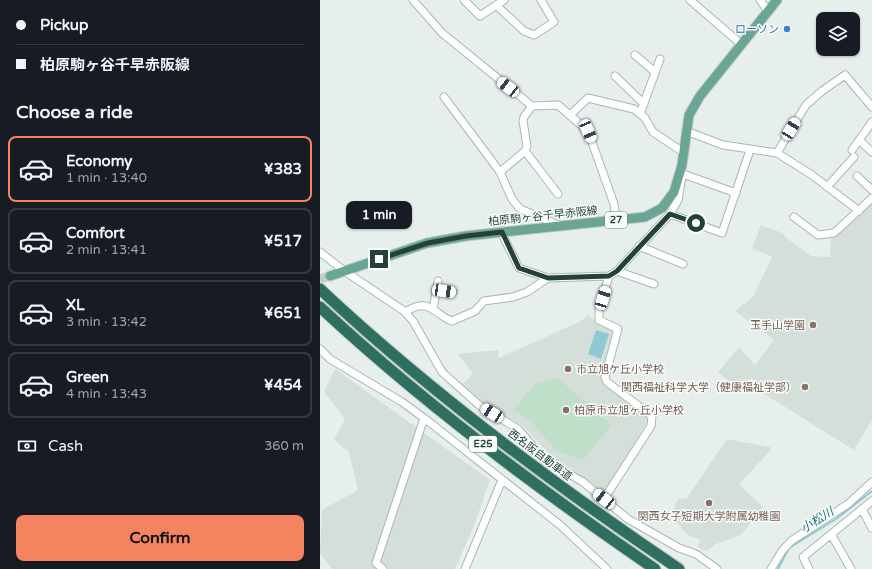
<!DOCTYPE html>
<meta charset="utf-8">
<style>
:root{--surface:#171b24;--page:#20242c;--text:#f1f3f6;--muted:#9ea1a6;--line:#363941;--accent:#f4845f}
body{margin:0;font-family:"Varela Round","Noto Sans JP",sans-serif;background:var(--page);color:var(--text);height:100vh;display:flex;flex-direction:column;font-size:15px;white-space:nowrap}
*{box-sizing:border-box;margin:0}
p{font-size:13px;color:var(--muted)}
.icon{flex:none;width:22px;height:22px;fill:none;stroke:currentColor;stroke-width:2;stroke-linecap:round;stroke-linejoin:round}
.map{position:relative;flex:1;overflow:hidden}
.details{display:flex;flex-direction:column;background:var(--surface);width:320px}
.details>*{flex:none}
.hud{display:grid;align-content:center;height:88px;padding:0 16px;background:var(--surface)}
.tools{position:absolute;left:496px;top:12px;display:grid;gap:8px}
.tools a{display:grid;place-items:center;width:44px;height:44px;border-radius:8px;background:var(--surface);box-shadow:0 1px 3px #0004;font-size:20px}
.end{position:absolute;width:18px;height:18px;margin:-9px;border:5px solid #24423a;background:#fff;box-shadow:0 0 0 2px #fff}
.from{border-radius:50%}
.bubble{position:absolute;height:28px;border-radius:8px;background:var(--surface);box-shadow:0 1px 3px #0004;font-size:13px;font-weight:700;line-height:28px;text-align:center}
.car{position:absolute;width:12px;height:24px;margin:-12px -6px;border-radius:5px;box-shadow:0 0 3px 1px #0007;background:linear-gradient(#fff 24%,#345 0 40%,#fff 0 76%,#345 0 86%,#fff 0)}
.hud b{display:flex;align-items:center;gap:14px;height:38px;font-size:15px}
.hud b+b{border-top:1px solid var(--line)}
.hud i{width:10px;height:10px;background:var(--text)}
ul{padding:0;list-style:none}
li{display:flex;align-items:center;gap:12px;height:66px;margin:0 8px 6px;padding:0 8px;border:2px solid var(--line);border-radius:8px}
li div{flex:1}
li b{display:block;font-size:15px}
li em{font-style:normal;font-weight:700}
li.active{border-color:var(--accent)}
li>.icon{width:36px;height:36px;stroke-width:1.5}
h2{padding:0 16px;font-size:18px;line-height:48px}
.pay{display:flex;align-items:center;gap:10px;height:44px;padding:0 16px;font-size:15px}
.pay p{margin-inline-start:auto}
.primary-button{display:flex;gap:8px;margin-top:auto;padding:8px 16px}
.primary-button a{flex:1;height:46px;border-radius:8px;background:var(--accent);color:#111;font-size:16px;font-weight:700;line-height:46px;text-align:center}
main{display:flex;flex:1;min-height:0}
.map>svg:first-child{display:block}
.built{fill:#d4dfda}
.green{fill:#bfe0c8}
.water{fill:#8ec9d4}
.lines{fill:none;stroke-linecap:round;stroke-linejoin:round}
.stream{stroke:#8ec9d4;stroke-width:2}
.major-tunnel{stroke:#bfccc8;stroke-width:9;stroke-dasharray:9 4.5;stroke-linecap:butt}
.minor-casing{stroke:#a8b8b2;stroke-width:9}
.major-casing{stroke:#c2cac8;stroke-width:11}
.highway-casing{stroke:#c2cac8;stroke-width:13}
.minor{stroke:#fff;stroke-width:7}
.major{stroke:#6aa596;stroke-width:9}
.highway{stroke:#2f6f62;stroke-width:11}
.route{stroke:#24423a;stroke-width:5}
.shop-dot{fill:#3f7fe0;stroke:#f7fbf9;stroke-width:1.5}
.education-dot{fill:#8d6e63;stroke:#f7fbf9;stroke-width:1.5}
.labels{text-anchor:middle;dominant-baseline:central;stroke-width:3;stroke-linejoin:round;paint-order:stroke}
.shield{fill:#f7fbf9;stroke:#637a73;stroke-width:1}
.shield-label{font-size:10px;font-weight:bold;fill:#24423a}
.shop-label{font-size:11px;fill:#366cbe;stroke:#f7fbf9;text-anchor:end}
.street-label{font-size:11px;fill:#24423a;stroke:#f7fbf9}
.education-label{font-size:11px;fill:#785e54;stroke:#f7fbf9;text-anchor:end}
.water-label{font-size:12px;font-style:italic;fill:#1c6f80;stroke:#f7fbf9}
</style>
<main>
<section class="details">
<div class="hud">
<b><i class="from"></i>Pickup</b>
<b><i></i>柏原駒ヶ谷千早赤阪線</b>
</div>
<h2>Choose a ride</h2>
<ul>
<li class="active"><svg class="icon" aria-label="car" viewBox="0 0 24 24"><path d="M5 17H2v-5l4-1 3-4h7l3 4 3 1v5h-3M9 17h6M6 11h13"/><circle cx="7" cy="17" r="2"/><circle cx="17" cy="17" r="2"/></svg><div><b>Economy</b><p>1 min · 13:40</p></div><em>¥383</em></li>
<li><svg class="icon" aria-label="car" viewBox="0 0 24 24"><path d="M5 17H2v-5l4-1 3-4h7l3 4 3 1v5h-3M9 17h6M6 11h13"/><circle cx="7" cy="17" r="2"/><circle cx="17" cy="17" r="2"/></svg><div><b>Comfort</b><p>2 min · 13:41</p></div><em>¥517</em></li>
<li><svg class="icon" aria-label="car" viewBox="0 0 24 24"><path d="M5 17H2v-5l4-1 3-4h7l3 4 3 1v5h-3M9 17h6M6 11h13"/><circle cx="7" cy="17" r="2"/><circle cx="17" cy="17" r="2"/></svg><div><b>XL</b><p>3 min · 13:42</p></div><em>¥651</em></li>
<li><svg class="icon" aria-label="car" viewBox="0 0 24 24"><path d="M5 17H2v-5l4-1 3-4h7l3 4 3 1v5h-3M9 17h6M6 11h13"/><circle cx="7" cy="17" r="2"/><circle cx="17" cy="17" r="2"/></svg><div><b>Green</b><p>4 min · 13:43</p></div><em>¥454</em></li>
</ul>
<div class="pay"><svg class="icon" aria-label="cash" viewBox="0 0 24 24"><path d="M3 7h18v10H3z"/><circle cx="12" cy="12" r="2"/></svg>Cash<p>360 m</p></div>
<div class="primary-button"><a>Confirm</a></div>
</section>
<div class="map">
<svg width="552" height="569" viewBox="0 0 552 569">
<rect width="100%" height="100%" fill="#e6efeb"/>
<path class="built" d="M 552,200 L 552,420 L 534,450 L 446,395 L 432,378 L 415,386 L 398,372 L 419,347 L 435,365 L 454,340 L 415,311 L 433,297 L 452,257 L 432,248 L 441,225 L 465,234 L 464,236 L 491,256 L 510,257 L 511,238 Z
M 269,314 L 270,318 L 292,328 L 294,334 L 281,380 L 327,418 L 326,424 L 285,492 L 233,458 L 202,425 L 162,402 L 142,385 L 153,373 L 138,354 L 178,350 L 179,358 L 261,321 Z
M 15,369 L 170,480 L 155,523 L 135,569 L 12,569 L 0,553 L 2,510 L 38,490 L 29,452 L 14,440 L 25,419 L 4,392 Z
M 407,439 L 450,447 L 451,450 L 419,484 L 443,507 L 421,535 L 396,544 L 387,551 L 378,547 L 380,540 L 368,535 L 351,516 L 358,499 L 367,498 Z"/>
<path class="green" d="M 238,378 L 292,425 L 262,460 L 235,450 L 210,420 L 193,410 L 215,384 Z"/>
<path class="water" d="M 276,330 L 289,334 L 281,359 L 268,354 Z"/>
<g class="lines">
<path class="stream" d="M 458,569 L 469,548 L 516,519 L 552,491"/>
<path class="major-tunnel" d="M 0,279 L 10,276"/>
<defs>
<path id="minor" d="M 93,0 L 122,33 L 212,106 L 238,105 L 268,131 L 294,204 L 296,220
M 144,0 L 160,16 L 184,0
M 370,0 L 421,44
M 440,0 L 448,11
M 176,5 L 204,31 L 214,35 L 234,22 L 221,0
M 315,55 L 335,72
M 295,76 L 324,104
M 124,97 L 163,149 L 180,172 L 192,199 L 200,209 L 241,226
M 320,114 L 340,59
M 250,115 L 268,98 L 314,109 L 325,118 L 333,132 L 363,152
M 366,131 L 403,145 L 457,153 L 492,175 L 539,211
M 539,140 L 552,152
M 532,150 L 552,122
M 205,151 L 238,194
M 457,153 L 486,105 L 502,91 L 525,75 L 552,107
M 180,172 L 205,151 L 207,146 L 203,121 L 204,117 L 212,106
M 363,174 L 416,193
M 537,176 L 552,190
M 507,187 L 534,157
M 350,214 L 402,233 L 430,150
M 474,217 L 498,235 L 514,233 L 552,198
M 181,232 L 199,268 L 228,278 L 289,276 L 297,271 L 350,214 L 358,200 L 362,177
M 319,246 L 363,264
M 0,252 L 23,270 L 84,311 L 93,321 L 122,372 L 159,405 L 198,429 L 225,460 L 263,482 L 308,519 L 359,548 L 376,554 L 397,569
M 297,271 L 334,284
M 116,290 L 133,292
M 113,310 L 118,281
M 85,312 C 89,310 95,306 100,306 C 112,304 121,318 132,321 L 155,311 L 164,301 L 193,297 L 207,292 L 228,278
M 0,349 L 10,359 L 82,402 L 104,418 L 240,525 L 287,569
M 284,499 L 331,426 L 332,416 L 287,382 L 285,377 L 298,329 L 279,320 L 279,309 L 289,276
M 542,509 L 552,528
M 511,534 L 531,569
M 63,569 L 56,563 L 104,418
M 145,569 L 182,480
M 451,569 L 462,551 L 471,541 L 528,504 L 552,482
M 489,569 L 483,557 L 552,501"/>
<path id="major" d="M 10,276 L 107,243 L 146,236 L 325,217 L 342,208 L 354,192 L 362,165 L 369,115 L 380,96 L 457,0"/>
<path id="highway" d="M 0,289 C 111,393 233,484 359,569
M 0,307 C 104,404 218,489 335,569"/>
</defs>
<use href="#minor" class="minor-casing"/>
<use href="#major" class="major-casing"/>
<use href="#highway" class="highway-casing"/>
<use href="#minor" class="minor"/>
<use href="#major" class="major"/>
<use href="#highway" class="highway"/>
</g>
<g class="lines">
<path class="route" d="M 59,259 L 108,243 L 146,236 L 182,232 L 199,268 L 228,278 L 289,276 L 297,271 L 350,214 L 376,223"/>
</g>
<circle class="shop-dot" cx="467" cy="29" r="4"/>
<g class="education-dot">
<circle cx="493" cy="325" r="4"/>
<circle cx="248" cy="369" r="4"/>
<circle cx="485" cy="387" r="4"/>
<circle cx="246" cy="410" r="4"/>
<circle cx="389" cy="503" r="4"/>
</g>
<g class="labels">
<g class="shield">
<rect x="285" y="212" width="22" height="16" rx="3"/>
<rect x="149" y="436" width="28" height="16" rx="3"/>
</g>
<g class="shield-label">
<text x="296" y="220">27</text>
<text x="163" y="444">E25</text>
</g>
<g class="shop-label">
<text x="459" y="29">ローソン</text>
</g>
<g class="street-label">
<text transform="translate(223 216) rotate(-6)">柏原駒ヶ谷千早赤阪線</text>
<text transform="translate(220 455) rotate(37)">西名阪自動車道</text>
</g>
<g class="education-label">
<text x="485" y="325">玉手山学園</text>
<text x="256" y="369" text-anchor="start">市立旭ケ丘小学校</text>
<text x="477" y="387">関西福祉科学大学（健康福祉学部）</text>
<text x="254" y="410" text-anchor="start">柏原市立旭ヶ丘小学校</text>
<text x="389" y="516" text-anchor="middle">関西女子短期大学附属幼稚園</text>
</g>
<g class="water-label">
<text transform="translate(497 520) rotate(-32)">小松川</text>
</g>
</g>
</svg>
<div class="tools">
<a><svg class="icon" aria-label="layers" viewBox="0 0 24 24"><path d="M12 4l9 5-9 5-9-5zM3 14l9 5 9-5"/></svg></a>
</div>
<i class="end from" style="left:376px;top:223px"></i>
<i class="end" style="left:59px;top:259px"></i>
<div class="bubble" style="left:26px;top:201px;width:66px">1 min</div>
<i class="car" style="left:188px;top:87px;rotate:308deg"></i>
<i class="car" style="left:471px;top:129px;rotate:31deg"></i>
<i class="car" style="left:268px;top:131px;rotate:157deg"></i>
<i class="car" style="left:124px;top:291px;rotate:98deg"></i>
<i class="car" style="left:283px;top:298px;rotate:17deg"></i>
<i class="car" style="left:172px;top:413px;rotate:302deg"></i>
<i class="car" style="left:284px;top:499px;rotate:308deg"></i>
</div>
</main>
